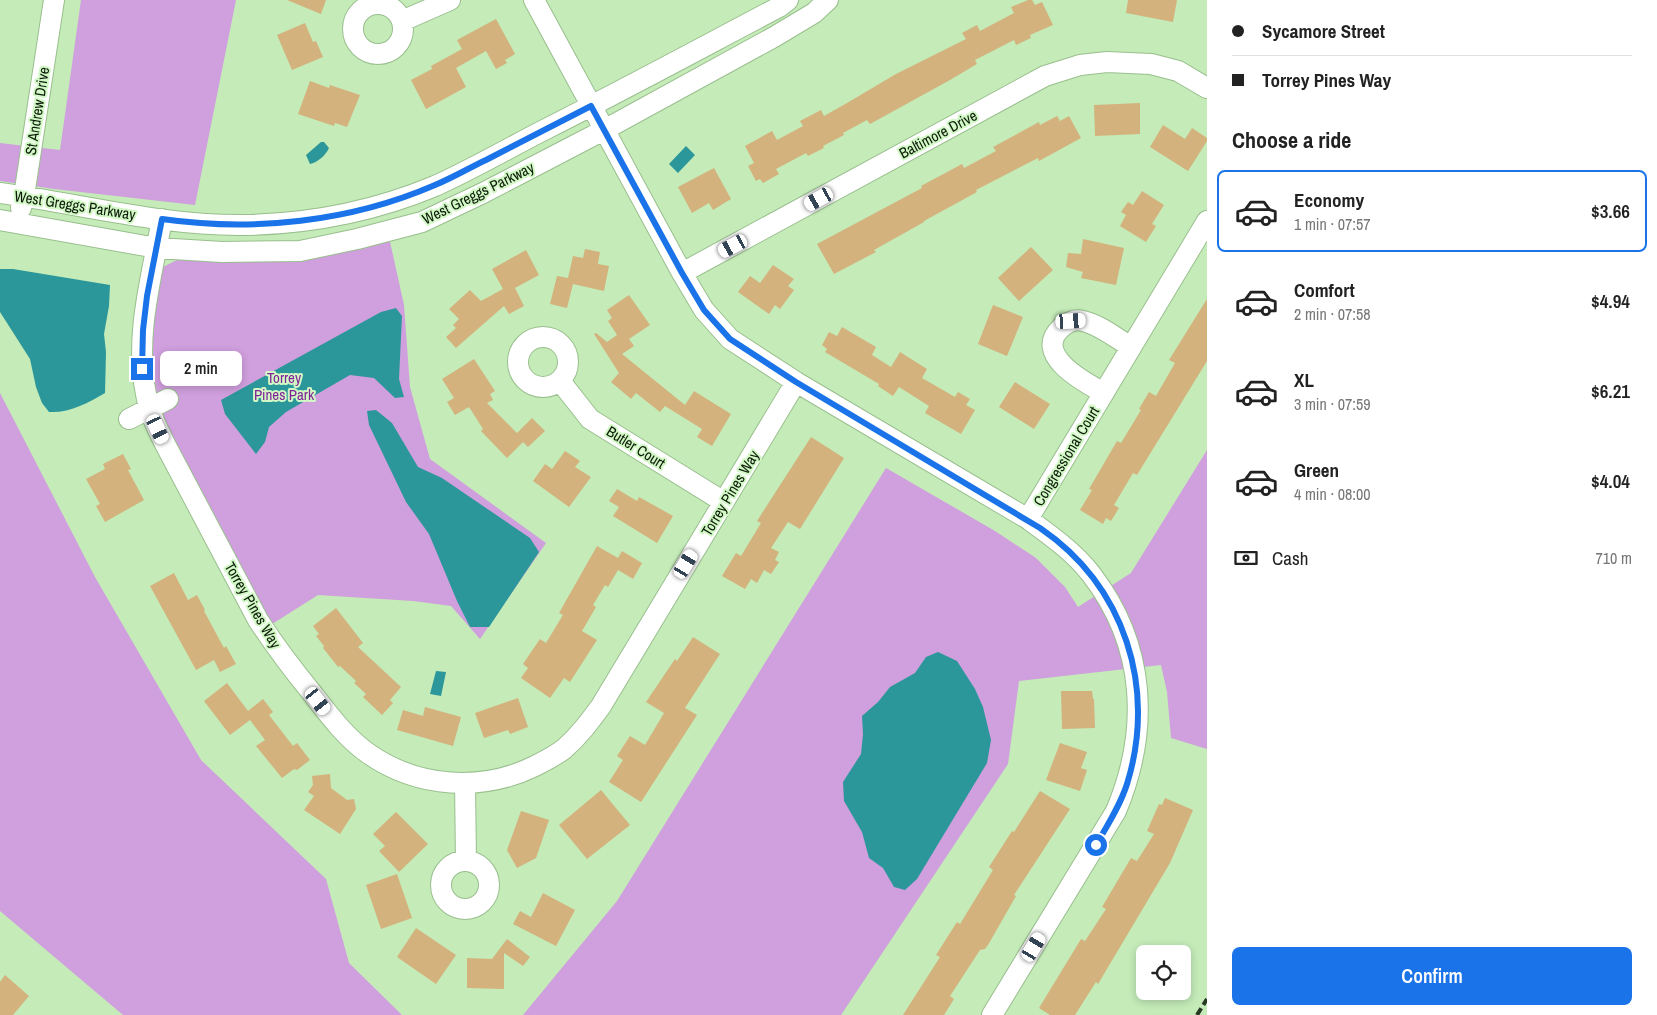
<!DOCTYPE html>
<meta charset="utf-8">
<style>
:root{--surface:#fff;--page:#f2f2f2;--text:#222;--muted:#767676;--line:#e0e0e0;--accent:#1a73e8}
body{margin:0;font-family:"Archivo Narrow",sans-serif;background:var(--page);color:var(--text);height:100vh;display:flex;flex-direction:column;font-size:19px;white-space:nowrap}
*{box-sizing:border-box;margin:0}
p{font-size:16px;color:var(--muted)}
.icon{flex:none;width:28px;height:28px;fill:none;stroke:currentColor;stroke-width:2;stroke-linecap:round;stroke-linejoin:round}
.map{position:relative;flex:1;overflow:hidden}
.side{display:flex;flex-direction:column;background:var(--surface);width:450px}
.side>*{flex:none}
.guide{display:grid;align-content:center;height:110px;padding:0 25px;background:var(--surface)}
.controls{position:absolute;left:1136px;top:945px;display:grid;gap:10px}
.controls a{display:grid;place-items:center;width:55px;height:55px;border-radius:8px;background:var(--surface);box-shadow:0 2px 8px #0003;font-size:25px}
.end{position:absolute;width:22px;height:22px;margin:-11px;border:6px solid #1a73e8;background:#fff;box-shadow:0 0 0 2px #fff}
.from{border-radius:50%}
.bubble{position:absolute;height:35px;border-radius:8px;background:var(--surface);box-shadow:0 2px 8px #0003;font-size:16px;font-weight:600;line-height:35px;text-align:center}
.car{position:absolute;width:15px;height:30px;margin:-15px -8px;border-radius:6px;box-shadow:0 0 4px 1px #0007;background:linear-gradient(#fff 24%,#345 0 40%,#fff 0 76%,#345 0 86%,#fff 0)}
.guide b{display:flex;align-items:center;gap:18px;height:48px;font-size:19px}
.guide b+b{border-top:1px solid var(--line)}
.guide i{width:12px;height:12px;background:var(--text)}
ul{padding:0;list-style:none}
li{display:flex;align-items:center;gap:15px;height:82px;margin:0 10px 8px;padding:0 15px;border:2px solid transparent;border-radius:8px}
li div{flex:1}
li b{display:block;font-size:19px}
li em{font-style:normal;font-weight:600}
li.selected{border-color:var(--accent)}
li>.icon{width:45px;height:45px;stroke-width:1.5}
h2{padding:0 25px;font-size:22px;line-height:60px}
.pay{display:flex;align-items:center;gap:12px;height:55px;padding:0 25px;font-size:19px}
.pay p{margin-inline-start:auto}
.button{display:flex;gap:10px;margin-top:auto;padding:10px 25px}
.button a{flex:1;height:58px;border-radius:8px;background:var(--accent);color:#fff;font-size:20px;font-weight:600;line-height:58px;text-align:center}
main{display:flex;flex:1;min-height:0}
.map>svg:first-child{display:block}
.green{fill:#d09fde}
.water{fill:#2b979a}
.building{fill:#d4b27d}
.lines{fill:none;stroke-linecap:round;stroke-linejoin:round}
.minor-casing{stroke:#99bf8e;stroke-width:22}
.minor{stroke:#fff;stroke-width:20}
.rail{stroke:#273922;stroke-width:4;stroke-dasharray:8 4;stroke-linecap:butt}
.route{stroke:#1a73e8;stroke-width:6}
.labels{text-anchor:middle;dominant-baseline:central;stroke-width:4;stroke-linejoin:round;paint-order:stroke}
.street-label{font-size:15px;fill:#0c1a08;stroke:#d1f8c5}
.park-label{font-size:15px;fill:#7f2396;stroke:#d1f8c5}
</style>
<main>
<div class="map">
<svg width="1207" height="1015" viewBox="0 0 1207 1015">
<rect width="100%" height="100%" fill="#c4ebb8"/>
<path class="green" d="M 81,0 L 236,0 L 195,205 L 54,189 L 0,181 L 0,143 L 60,150 Z
M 389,237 L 404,305 L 410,387 L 430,459 L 546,543 L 480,639 L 451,606 L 413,601 L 318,595 L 269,626 L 166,431 L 154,396 L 151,374 L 154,305 L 161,268 L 183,257 Z
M 0,393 L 95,577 L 201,760 L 326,879 L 349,963 L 402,1015 L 123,1015 L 0,911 Z
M 1207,450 L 1207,749 L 1171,738 L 1167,692 L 1161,665 L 1019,681 L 1008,764 L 841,1015 L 523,1015 L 617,901 L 886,468 L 995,531 L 1036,558 L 1065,587 L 1078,607 L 1131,573 Z"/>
<path class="water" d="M 321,142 L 324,142 L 329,148 C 326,155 317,163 310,164 L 306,155 Z
M 686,146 L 695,155 L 678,173 L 669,164 Z
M 0,269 L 13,269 L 110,285 L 109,306 L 104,334 L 106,352 L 105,393 C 88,403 70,413 49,412 L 42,403 L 36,387 L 30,359 L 0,312 Z
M 396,308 L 402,316 L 399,379 L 404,397 L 395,398 L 374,378 L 350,375 L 286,412 L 269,427 L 265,442 L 256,454 L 225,414 L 221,400 L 381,312 Z
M 376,410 L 392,423 L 418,467 L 442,478 L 530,538 L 539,552 L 489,627 L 470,627 L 457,601 L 429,534 L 406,502 L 369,425 L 367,411 Z
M 938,652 L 957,661 L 975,689 L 983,707 L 991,740 L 987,763 L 917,879 L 905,890 L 894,887 L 883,868 L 869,858 L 862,832 L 844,801 L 843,782 L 861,754 L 863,734 L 862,716 L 878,702 L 890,687 L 915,673 L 926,657 Z
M 436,671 L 446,672 L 441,696 L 430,694 Z"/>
<path class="building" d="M 287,0 L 326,0 L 321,14 Z
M 1028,0 L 1032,0 L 1035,5 L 1042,2 L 1053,25 L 1030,35 L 1031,38 L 1016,45 L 1014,40 L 975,60 L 977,64 L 950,80 L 870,124 L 867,120 L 843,133 L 844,135 L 823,146 L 824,148 L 808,156 L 806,153 L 776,169 L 779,174 L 763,183 L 760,179 L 756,181 L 748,166 L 754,163 L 745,146 L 772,131 L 777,140 L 803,126 L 800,121 L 821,110 L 824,116 L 847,103 L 896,74 L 966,39 L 962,33 L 977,25 L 980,31 L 1014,13 L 1011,7 Z
M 1128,0 L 1177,0 L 1173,22 L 1126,13 Z
M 496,19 L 515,54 L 505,60 L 507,63 L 496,69 L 486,51 L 456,68 L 466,87 L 426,109 L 411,80 L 432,69 L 431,66 L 462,49 L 457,40 Z
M 305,23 L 313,42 L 316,41 L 323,57 L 292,70 L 277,35 Z
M 310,81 L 329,88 L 330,85 L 360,95 L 347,127 L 335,123 L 334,126 L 298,114 Z
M 1140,103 L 1140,134 L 1095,136 L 1094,105 Z
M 1057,116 L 1060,121 L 1069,116 L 1081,138 L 1039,161 L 1038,158 L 976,190 L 977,192 L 924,221 L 924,222 L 874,250 L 876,252 L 834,274 L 817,244 L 922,188 L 921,186 L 962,164 L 964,168 L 996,151 L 993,147 L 1039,122 L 1040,125 Z
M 1163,125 L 1185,139 L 1192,128 L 1207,138 L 1207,141 L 1188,171 L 1150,147 Z
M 714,168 L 731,199 L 713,210 L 709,203 L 692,213 L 678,187 Z
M 1142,191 L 1164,205 L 1152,224 L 1156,226 L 1146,242 L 1120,226 L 1126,215 L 1121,212 L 1128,202 L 1133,205 Z
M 1083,239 L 1124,248 L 1116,285 L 1081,278 L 1083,272 L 1066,267 L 1068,253 L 1081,254 Z
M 1031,247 L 1053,270 L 1019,301 L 998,278 Z
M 585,249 L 600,252 L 598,264 L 609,266 L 604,291 L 573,284 L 567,308 L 550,304 L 557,276 L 568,278 L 573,256 L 583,258 Z
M 526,250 L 539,275 L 515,288 L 524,306 L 509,314 L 504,306 L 456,348 L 446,337 L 456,328 L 453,325 L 459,319 L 449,309 L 470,290 L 481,301 L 503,289 L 492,269 Z
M 773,265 L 794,279 L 788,286 L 794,290 L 780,309 L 775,305 L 769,314 L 738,292 L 750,276 L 760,283 Z
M 629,295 L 650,325 L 629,339 L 634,346 L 622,354 L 685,405 L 694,391 L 731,414 L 712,446 L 697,437 L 702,429 L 665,406 L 660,412 L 636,393 L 631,399 L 611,382 L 619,373 L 594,334 L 596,333 L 607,342 L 617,335 L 608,321 L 612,318 L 607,310 Z
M 1207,299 L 1207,361 L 1137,475 L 1133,473 L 1114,505 L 1119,508 L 1111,521 L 1106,518 L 1103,524 L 1080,510 L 1092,490 L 1089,489 L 1117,441 L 1121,443 L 1141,410 L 1139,409 L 1149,392 L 1156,396 L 1175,363 L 1169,360 Z
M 993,305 L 1023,317 L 1007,356 L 978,344 Z
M 842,327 L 876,347 L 872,355 L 891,367 L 900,352 L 927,369 L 922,378 L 955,397 L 958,392 L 970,399 L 966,405 L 975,410 L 961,434 L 925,413 L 929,406 L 899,387 L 893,396 L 878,386 L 879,384 L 825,352 L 827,349 L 822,345 L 829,332 L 837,336 Z
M 474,359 L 495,391 L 490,394 L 493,400 L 487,403 L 517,433 L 532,418 L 545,431 L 528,447 L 523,442 L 507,458 L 481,431 L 483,429 L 469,407 L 455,415 L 447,402 L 454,398 L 442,379 Z
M 1015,382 L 1050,404 L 1034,429 L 999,407 Z
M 811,437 L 844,458 L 800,529 L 788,522 L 771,548 L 779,552 L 775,560 L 779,562 L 771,574 L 764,570 L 757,583 L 751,579 L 745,589 L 722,576 L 736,553 L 741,556 L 761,523 L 757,521 Z
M 565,451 L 580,461 L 575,467 L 591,477 L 569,507 L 533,481 L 545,464 L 552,469 Z
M 123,454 L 131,469 L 128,470 L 144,500 L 105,522 L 96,506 L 100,504 L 86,479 L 105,469 L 103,464 Z
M 617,489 L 637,501 L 639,497 L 673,516 L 657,543 L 613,516 L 619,507 L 609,501 Z
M 597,546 L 618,558 L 622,551 L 642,563 L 633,579 L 618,570 L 608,587 L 605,585 L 593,605 L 596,607 L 582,631 L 597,640 L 570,682 L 564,678 L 550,698 L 521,678 L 528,668 L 523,664 L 540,639 L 546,643 L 563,615 L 559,613 Z
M 174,573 L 188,600 L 197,595 L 205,610 L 204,611 L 224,648 L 226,646 L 236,664 L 220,672 L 214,660 L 196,670 L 150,586 Z
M 336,608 L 363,643 L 358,647 L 401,687 L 390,700 L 393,703 L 382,715 L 363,697 L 366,694 L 354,683 L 356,681 L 340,666 L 338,667 L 323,648 L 324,646 L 316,636 L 319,634 L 313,626 Z
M 693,637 L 720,654 L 685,708 L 697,715 L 641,802 L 609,782 L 623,760 L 617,756 L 630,736 L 645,745 L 664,713 L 646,702 L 675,659 L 677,661 Z
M 227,683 L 248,711 L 263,699 L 273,712 L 269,715 L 293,746 L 297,743 L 310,760 L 297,770 L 294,769 L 282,778 L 256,746 L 265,740 L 250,720 L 230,735 L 204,701 Z
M 1061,691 L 1092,691 L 1093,699 L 1094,699 L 1095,728 L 1062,729 Z
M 518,698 L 528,727 L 510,734 L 508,730 L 484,738 L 475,713 Z
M 425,707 L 461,717 L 453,746 L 397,730 L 403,710 L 423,716 Z
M 1060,743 L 1087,752 L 1081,768 L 1087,770 L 1080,791 L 1046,780 Z
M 330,774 L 331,788 L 347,800 L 354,799 L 356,809 L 340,834 L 304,810 L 314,796 L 308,792 L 313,785 L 312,776 Z
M 601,790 L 630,825 L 587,859 L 559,825 Z
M 1040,791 L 1070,809 L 1014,895 L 1016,896 L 988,945 L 985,949 L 980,950 L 950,996 L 954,999 L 944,1015 L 903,1015 L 940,957 L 936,955 L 957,922 L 960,924 L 993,870 L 989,867 L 1012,831 L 1014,832 Z
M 1165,798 L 1193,810 L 1170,863 L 1098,984 L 1096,982 L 1075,1015 L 1050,1015 L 1039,1008 L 1081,939 L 1085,941 L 1106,909 L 1102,907 L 1131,858 L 1137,861 L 1154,834 L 1147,831 L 1159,804 L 1162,805 Z
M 521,811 L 549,820 L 536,858 L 517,868 L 507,850 Z
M 396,812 L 428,844 L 399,872 L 379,851 L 385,846 L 373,834 Z
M 397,874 L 412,918 L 381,929 L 366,885 Z
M 543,893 L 575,910 L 556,946 L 513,924 L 520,911 L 531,917 Z
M 416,928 L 456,955 L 436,984 L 397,957 Z
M 507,939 L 530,957 L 523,966 L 504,953 L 504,989 L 467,988 L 467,958 L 492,959 Z
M 5,975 L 29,996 L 13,1015 L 0,1015 L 0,982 Z"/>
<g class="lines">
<defs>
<path id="minor" d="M 534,0 L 682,273 L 704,310 L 730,339 L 796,382 L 1028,519 C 1050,535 1074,552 1091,574 C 1146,645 1150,730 1116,811 L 992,1015
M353 29a25 25 0 1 1 50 0a25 25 0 1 1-50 0Z
M 402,21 L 450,0
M 0,193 C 81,204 162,226 244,225 C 308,224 375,211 435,186 C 473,169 512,146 550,127 C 627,88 703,47 779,7 L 788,0
M 21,208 L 24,196 L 54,0
M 162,219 C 152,276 134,336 146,394 C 149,412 157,428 165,444 L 258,620 C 275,646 293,670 312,693 C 329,715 346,738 369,754 C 418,788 482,792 535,766 C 545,761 555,756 564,749 C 579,736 590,721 601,706 L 796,382
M 0,220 L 157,248 L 222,252 L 300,251 L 357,239 L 422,222 L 483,193 L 604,130 L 774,37 L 814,13 L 828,0
M 682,273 L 1045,76 L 1080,65 L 1107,62 L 1151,64 L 1178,71 L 1207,88
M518 362a25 25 0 1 1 50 0a25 25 0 1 1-50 0Z
M 560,381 L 590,419 L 724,502
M 1104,393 C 1084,382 1031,354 1062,327 C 1068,322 1076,319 1083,321 C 1100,325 1116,338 1131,347
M 129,419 L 168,399
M 1028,519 L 1207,221
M 465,784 L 466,861
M441 885a24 24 0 1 1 48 0a24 24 0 1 1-48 0Z"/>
</defs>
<use href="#minor" class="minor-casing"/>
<use href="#minor" class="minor"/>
<path class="rail" d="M 1197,1015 L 1207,999"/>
</g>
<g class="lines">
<path class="route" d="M 142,369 L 143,330 L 147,296 L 162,219 C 253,232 350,222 435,185 C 452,178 469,168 486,160 C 521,142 556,124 591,106 L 682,273 L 704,310 L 730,339 L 796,382 L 1040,528 C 1125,586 1157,688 1127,784 C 1120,806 1107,826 1096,845"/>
</g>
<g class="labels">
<g class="street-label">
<text transform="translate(37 111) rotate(-81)">St Andrew Drive</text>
<text transform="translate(938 134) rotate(-28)">Baltimore Drive</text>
<text transform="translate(478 193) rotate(-26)">West Greggs Parkway</text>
<text transform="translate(75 205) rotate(9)">West Greggs Parkway</text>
<text transform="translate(636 447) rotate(32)">Butler Court</text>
<text transform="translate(1066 456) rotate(-59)">Congressional Court</text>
<text transform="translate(730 493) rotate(-59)">Torrey Pines Way</text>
<text transform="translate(253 605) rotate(60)">Torrey Pines Way</text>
</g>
<g class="park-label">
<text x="284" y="377">Torrey<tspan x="284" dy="17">Pines Park</tspan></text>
</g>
</g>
</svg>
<div class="controls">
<a><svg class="icon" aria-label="locate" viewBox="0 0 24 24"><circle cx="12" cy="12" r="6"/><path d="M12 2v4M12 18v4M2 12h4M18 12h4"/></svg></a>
</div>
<i class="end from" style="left:1096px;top:845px"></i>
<i class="end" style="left:142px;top:369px"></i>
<div class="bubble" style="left:160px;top:351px;width:82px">2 min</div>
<i class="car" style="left:819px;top:199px;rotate:241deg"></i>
<i class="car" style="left:733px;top:246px;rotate:242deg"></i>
<i class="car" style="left:1071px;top:321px;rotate:87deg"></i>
<i class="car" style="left:158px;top:429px;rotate:155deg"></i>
<i class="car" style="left:686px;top:564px;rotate:31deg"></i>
<i class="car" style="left:318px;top:701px;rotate:142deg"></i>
<i class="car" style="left:1034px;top:947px;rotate:31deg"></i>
</div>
<section class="side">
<div class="guide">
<b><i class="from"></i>Sycamore Street</b>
<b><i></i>Torrey Pines Way</b>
</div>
<h2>Choose a ride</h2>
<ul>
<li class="selected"><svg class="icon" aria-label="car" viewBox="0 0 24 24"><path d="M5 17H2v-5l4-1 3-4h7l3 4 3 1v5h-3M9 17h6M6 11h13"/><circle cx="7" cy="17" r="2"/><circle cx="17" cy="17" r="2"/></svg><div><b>Economy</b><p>1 min · 07:57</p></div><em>$3.66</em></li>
<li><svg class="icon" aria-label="car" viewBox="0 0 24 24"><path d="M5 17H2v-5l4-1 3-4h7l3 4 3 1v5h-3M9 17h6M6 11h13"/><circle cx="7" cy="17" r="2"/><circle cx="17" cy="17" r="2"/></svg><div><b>Comfort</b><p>2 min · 07:58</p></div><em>$4.94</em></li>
<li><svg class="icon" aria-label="car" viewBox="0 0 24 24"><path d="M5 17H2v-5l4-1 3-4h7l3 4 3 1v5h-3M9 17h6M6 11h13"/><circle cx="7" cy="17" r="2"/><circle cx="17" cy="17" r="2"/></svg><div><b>XL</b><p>3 min · 07:59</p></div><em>$6.21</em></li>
<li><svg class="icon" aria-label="car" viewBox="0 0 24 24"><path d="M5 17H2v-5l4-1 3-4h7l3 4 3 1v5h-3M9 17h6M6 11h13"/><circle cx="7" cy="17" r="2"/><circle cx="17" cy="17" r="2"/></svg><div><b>Green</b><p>4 min · 08:00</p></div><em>$4.04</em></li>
</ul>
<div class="pay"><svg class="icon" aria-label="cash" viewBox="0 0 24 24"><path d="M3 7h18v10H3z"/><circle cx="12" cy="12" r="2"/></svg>Cash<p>710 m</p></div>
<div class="button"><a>Confirm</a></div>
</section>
</main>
